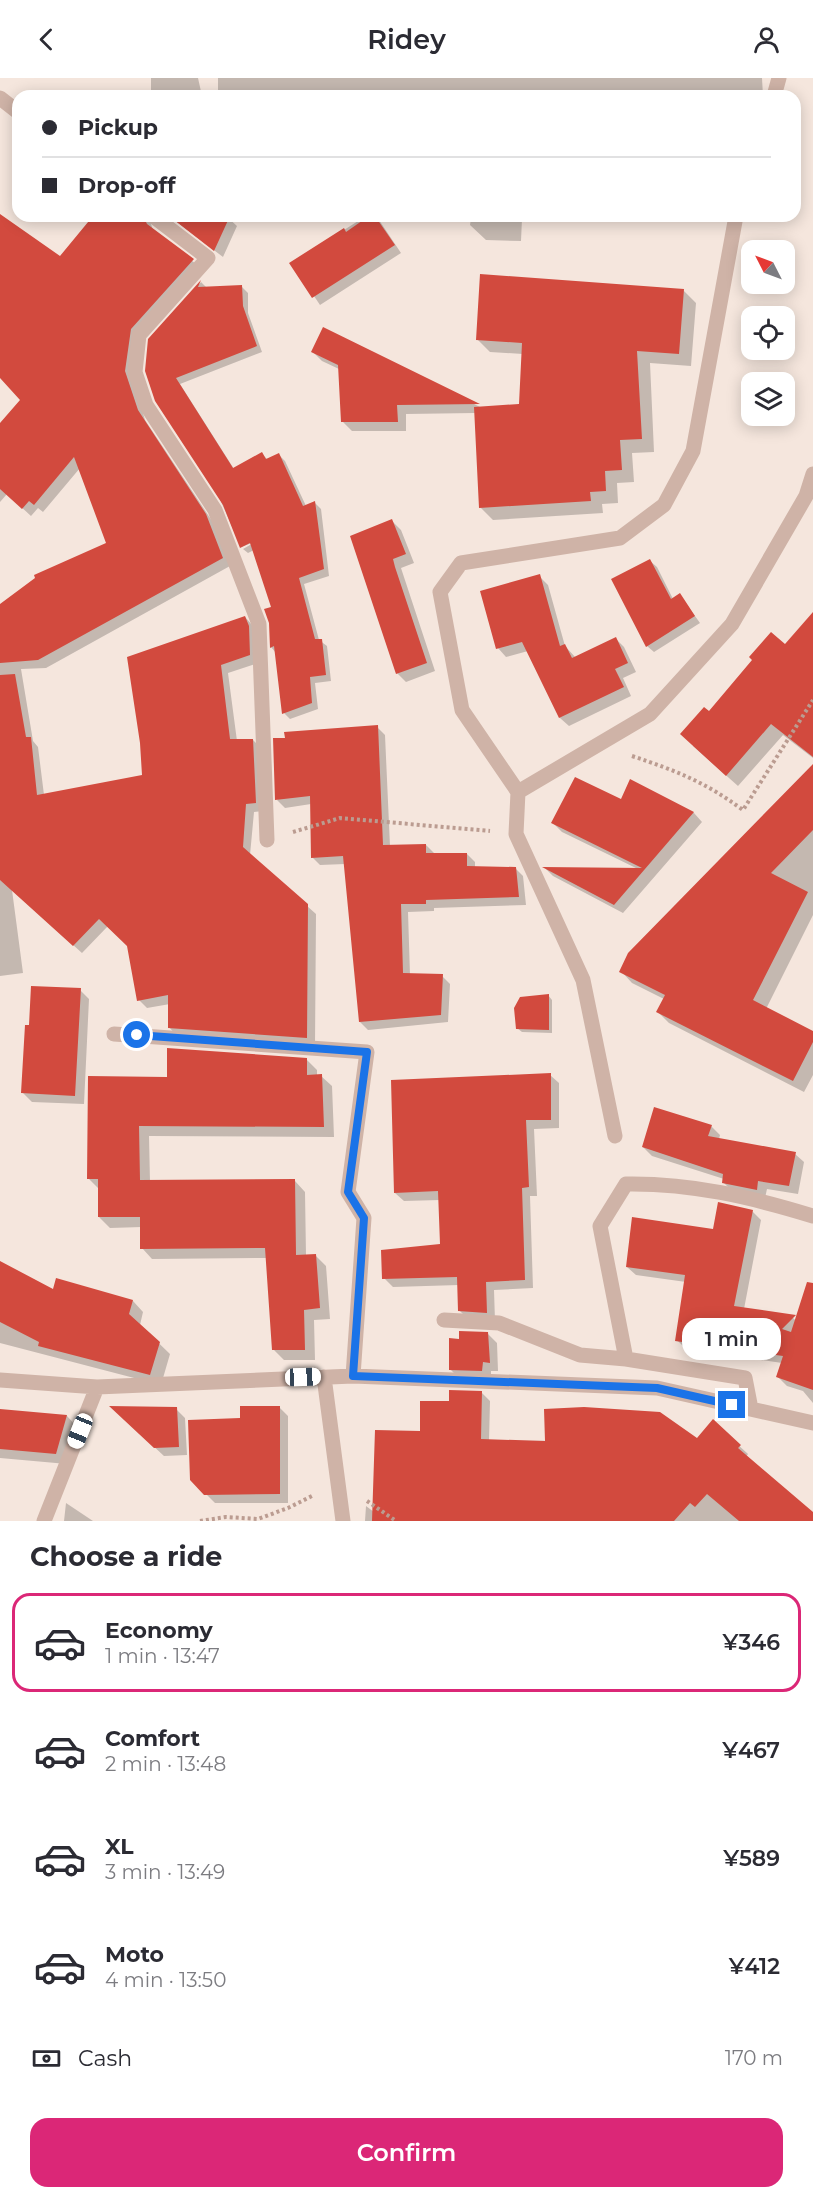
<!DOCTYPE html>
<meta charset="utf-8">
<style>
:root{--surface:#fff;--page:#f2f2f3;--text:#2b2b33;--muted:#7c7c81;--line:#e1e1e2;--accent:#db2777}
body{margin:0;font-family:Montserrat,sans-serif;background:var(--page);color:var(--text);height:100vh;display:flex;flex-direction:column;font-size:22px;white-space:nowrap}
*{box-sizing:border-box;margin:0}
p{font-size:20px;color:var(--muted)}
.icon{flex:none;width:33px;height:33px;fill:none;stroke:currentColor;stroke-width:2;stroke-linecap:round;stroke-linejoin:round}
.map{position:relative;height:1443px;overflow:hidden}
.sheet{display:flex;flex-direction:column;background:var(--surface);flex:1}
.sheet>*{flex:none}
.banner{position:absolute;left:12px;top:12px;width:789px;height:132px;border-radius:18px;box-shadow:0 3px 15px #0003;display:grid;align-content:center;height:132px;padding:0 30px;background:var(--surface)}
.needle{width:39px;rotate:312deg}
.tools{position:absolute;left:741px;top:162px;display:grid;gap:12px}
.tools a{display:grid;place-items:center;width:54px;height:54px;border-radius:12px;background:var(--surface);box-shadow:0 3px 15px #0003;font-size:30px}
.end{position:absolute;width:27px;height:27px;margin:-14px;border:8px solid #1a73e8;background:#fff;box-shadow:0 0 0 3px #fff}
.from{border-radius:50%}
.bubble{position:absolute;height:42px;border-radius:18px;background:var(--surface);box-shadow:0 3px 15px #0003;font-size:20px;font-weight:600;line-height:42px;text-align:center}
.car{position:absolute;width:18px;height:36px;margin:-18px -9px;border-radius:8px;box-shadow:0 0 4px 2px #0007;background:linear-gradient(#fff 24%,#345 0 40%,#fff 0 76%,#345 0 86%,#fff 0)}
.banner b{display:flex;align-items:center;gap:21px;height:57px;font-size:22px}
.banner b+b{border-top:2px solid var(--line)}
.banner i{width:15px;height:15px;background:var(--text)}
ul{padding:0;list-style:none}
li{display:flex;align-items:center;gap:18px;height:99px;margin:0 12px 9px;padding:0 18px;border:3px solid transparent;border-radius:18px}
li div{flex:1}
li b{display:block;font-size:22px}
li em{font-style:normal;font-weight:600}
li.current{border-color:var(--accent)}
li>.icon{width:54px;height:54px;stroke-width:1.5}
h2{padding:0 30px;font-size:27px;line-height:72px}
.pay{display:flex;align-items:center;gap:15px;height:66px;padding:0 30px;font-size:22px}
.pay p{margin-inline-start:auto}
.primary-button{display:flex;gap:12px;margin-top:auto;padding:12px 30px}
.primary-button a{flex:1;height:69px;border-radius:18px;background:var(--accent);color:#fff;font-size:24px;font-weight:600;line-height:69px;text-align:center}
header{display:flex;justify-content:space-between;align-items:center;height:78px;padding:0 30px;background:var(--surface);font-size:27px;font-weight:600}
.map>svg:first-child{display:block}
.shadow{fill:#0003}
.building{fill:#d24a3e}
.lines{fill:none;stroke-linecap:round;stroke-linejoin:round}
.path{stroke:#bb9c91;stroke-width:4;stroke-dasharray:3 3;stroke-linecap:butt}
.minor{stroke:#cfb3a7;stroke-width:15}
.route{stroke:#1a73e8;stroke-width:8}
</style>
<header><svg class="icon" aria-label="back" viewBox="0 0 24 24"><path d="M15 5l-7 7 7 7"/></svg>Ridey<svg class="icon" aria-label="person" viewBox="0 0 24 24"><circle cx="12" cy="8" r="4"/><path d="M4 21q1-7 8-7t8 7"/></svg></header>
<div class="map">
<svg width="813" height="1443" viewBox="0 0 813 1443">
<rect width="100%" height="100%" fill="#f5e6dd"/>
<path class="shadow" d="M 151,0 L 198,0 L 202,18 L 151,18 Z
M 218,0 L 762,0 L 763,18 L 218,18 Z
M 95,138 L 156,138 L 151,146 L 153,152 L 201,190 L 139,260 L 133,302 L 145,342 L 214,446 L 230,488 L 46,590 L 21,591 L 33,663 L 38,669 L 44,717 L 144,699 L 245,539 L 253,548 L 258,585 L 228,595 L 237,663 L 253,662 L 261,670 L 263,733 L 254,734 L 250,777 L 316,836 L 315,967 L 177,958 L 169,949 L 170,926 L 147,930 L 139,922 L 129,868 L 108,848 L 82,875 L 12,812 L 23,895 L 0,898 L 0,528 L 108,466 L 80,390 L 43,434 L 38,430 L 31,438 L 7,416 L 0,424 L 0,347 L 29,315 L 0,298 L 0,152 L 60,180 Z
M 169,138 L 226,138 L 237,148 L 223,179 Z
M 366,138 L 375,138 L 379,142 L 401,175 L 320,227 L 292,185 Z
M 405,138 L 595,138 L 595,143 L 522,141 L 521,163 L 486,162 L 470,147 L 471,140 Z
M 201,204 L 207,210 L 242,209 L 248,215 L 248,235 L 262,274 L 180,306 L 234,391 L 262,376 L 268,382 L 279,377 L 285,383 L 306,428 L 315,425 L 321,431 L 329,498 L 304,506 L 319,562 L 327,568 L 331,603 L 315,605 L 318,631 L 290,641 L 284,635 L 276,575 L 271,569 L 272,530 L 254,472 L 248,475 L 243,471 L 257,463 L 241,469 L 150,262 Z
M 683,212 L 696,225 L 691,288 L 650,285 L 654,374 L 632,375 L 634,404 L 617,405 L 618,425 L 602,426 L 603,435 L 493,442 L 480,429 L 475,335 L 406,336 L 406,353 L 352,353 L 343,344 L 339,291 L 322,283 L 313,274 L 324,251 L 482,330 L 520,328 L 523,276 L 490,274 L 477,261 Z
M 392,443 L 401,452 L 414,485 L 401,490 L 435,593 L 406,604 L 397,595 L 352,459 Z
M 650,483 L 657,489 L 673,521 L 680,517 L 700,545 L 654,574 L 647,568 Z
M 539,498 L 548,507 L 565,568 L 576,580 L 616,561 L 624,569 L 636,594 L 623,600 L 631,618 L 569,648 L 560,640 L 528,573 L 506,579 L 498,570 Z
M 813,548 L 813,680 L 783,657 L 738,708 L 693,668 L 709,635 L 785,568 Z
M 377,649 L 385,657 L 390,768 L 426,767 L 434,775 L 467,776 L 475,784 L 475,790 L 515,790 L 523,798 L 526,827 L 434,830 L 434,833 L 408,834 L 410,897 L 442,898 L 450,906 L 448,944 L 368,952 L 360,944 L 345,786 L 320,787 L 312,779 L 311,726 L 285,730 L 277,722 Z
M 813,689 L 813,837 L 766,931 L 813,955 L 813,997 L 804,1014 L 669,945 L 658,934 L 664,921 L 632,905 L 621,893 Z
M 631,703 L 694,735 L 702,744 L 623,835 L 553,798 L 546,791 L 638,791 L 562,754 L 553,745 L 621,723 Z
M 80,912 L 89,921 L 84,1026 L 32,1024 L 23,1015 L 30,949 Z
M 548,917 L 552,922 L 552,955 L 522,954 L 517,950 Z
M 306,981 L 317,992 L 317,998 L 321,998 L 332,1008 L 334,1059 L 149,1058 L 150,1104 L 295,1103 L 305,1114 L 306,1178 L 315,1177 L 326,1188 L 330,1241 L 314,1242 L 315,1282 L 284,1282 L 274,1272 L 268,1180 L 152,1181 L 142,1170 L 142,1149 L 110,1150 L 99,1139 L 99,1111 L 89,1101 L 168,1000 Z
M 550,997 L 559,1005 L 559,1050 L 534,1051 L 537,1118 L 530,1118 L 533,1210 L 494,1212 L 495,1243 L 468,1241 L 459,1232 L 459,1207 L 393,1209 L 384,1200 L 442,1168 L 440,1122 L 404,1123 L 395,1115 Z
M 711,1048 L 720,1057 L 719,1061 L 795,1076 L 804,1084 L 798,1116 L 767,1111 L 765,1120 L 732,1113 L 723,1104 L 724,1101 L 652,1078 L 643,1069 Z
M 752,1133 L 761,1142 L 744,1231 L 791,1238 L 813,1259 L 813,1325 L 803,1313 L 787,1308 L 778,1299 L 782,1285 L 686,1271 L 677,1262 L 686,1204 L 636,1197 L 627,1189 L 714,1152 Z
M 0,1185 L 54,1213 L 133,1223 L 143,1234 L 140,1247 L 170,1276 L 161,1307 L 0,1265 Z
M 488,1256 L 497,1265 L 498,1293 L 491,1293 L 491,1302 L 459,1300 L 450,1291 L 460,1262 Z
M 481,1314 L 490,1323 L 489,1363 L 697,1362 L 713,1344 L 748,1376 L 746,1379 L 813,1438 L 809,1443 L 365,1443 L 366,1428 L 374,1434 L 421,1355 L 450,1325 Z
M 279,1329 L 288,1338 L 288,1425 L 215,1425 L 192,1402 L 242,1341 Z
M 176,1331 L 185,1340 L 187,1377 L 164,1378 L 120,1337 Z
M 0,1332 L 67,1338 L 77,1349 L 67,1386 L 0,1380 Z
M 66,1425 L 93,1443 L 64,1443 Z"/>
<path class="building" d="M 0,136 L 60,178 L 93,138 L 143,138 L 147,146 L 194,181 L 131,251 L 125,293 L 138,332 L 206,436 L 223,480 L 38,582 L 0,585 L 0,526 L 35,500 L 34,497 L 106,465 L 74,379 L 34,427 L 29,423 L 22,431 L 0,411 L 0,345 L 20,322 L 0,300 Z
M 169,138 L 230,138 L 214,173 Z
M 369,138 L 375,138 L 395,167 L 312,220 L 289,185 L 344,150 L 346,154 Z
M 480,196 L 684,211 L 679,276 L 637,273 L 642,361 L 620,362 L 622,392 L 605,393 L 606,413 L 590,414 L 591,423 L 479,430 L 474,329 L 519,326 L 522,265 L 476,262 Z
M 201,202 L 198,209 L 242,207 L 243,228 L 257,268 L 176,300 L 233,390 L 262,374 L 266,381 L 279,375 L 303,428 L 315,423 L 324,491 L 299,500 L 315,561 L 322,561 L 326,597 L 310,599 L 312,625 L 282,636 L 274,568 L 270,570 L 269,545 L 264,531 L 271,529 L 250,465 L 240,470 L 223,427 L 155,323 L 145,293 L 148,261 Z
M 323,249 L 480,326 L 397,327 L 398,344 L 341,344 L 338,287 L 311,274 Z
M 392,441 L 406,476 L 393,481 L 395,489 L 427,585 L 396,596 L 350,458 Z
M 650,481 L 671,521 L 680,515 L 695,538 L 646,569 L 611,501 Z
M 540,496 L 560,568 L 565,566 L 572,580 L 616,559 L 628,585 L 615,591 L 624,609 L 559,640 L 522,564 L 496,571 L 480,513 Z
M 813,534 L 813,679 L 771,646 L 726,698 L 680,656 L 704,629 L 709,633 L 752,582 L 749,579 L 771,554 L 785,566 Z
M 245,538 L 249,548 L 250,577 L 221,587 L 230,661 L 253,661 L 256,725 L 246,726 L 243,769 L 308,826 L 307,960 L 168,950 L 168,917 L 137,923 L 127,868 L 99,841 L 73,868 L 0,802 L 0,597 L 15,596 L 26,659 L 31,659 L 37,717 L 142,697 L 140,665 L 127,579 Z
M 378,647 L 383,767 L 426,766 L 426,775 L 467,775 L 467,788 L 516,789 L 519,819 L 426,822 L 426,826 L 401,826 L 403,895 L 443,896 L 441,937 L 359,944 L 343,778 L 311,780 L 310,718 L 275,722 L 273,660 L 285,660 L 284,654 Z
M 813,686 L 813,752 L 771,795 L 808,814 L 753,922 L 813,953 L 813,964 L 793,1003 L 656,934 L 665,917 L 619,894 L 628,875 Z
M 575,699 L 621,721 L 630,701 L 694,734 L 614,827 L 542,789 L 642,790 L 551,745 Z
M 31,908 L 81,910 L 75,1018 L 21,1015 L 25,947 L 29,947 Z
M 549,916 L 549,952 L 516,951 L 514,930 L 520,919 Z
M 167,970 L 307,980 L 307,997 L 322,996 L 324,1049 L 139,1048 L 140,1102 L 295,1101 L 296,1177 L 316,1176 L 320,1230 L 304,1232 L 305,1272 L 272,1272 L 265,1170 L 140,1171 L 140,1139 L 98,1139 L 98,1101 L 87,1101 L 88,998 L 167,999 Z
M 551,995 L 551,1042 L 526,1042 L 529,1109 L 522,1110 L 525,1202 L 486,1204 L 487,1235 L 458,1233 L 457,1199 L 382,1201 L 381,1172 L 440,1166 L 438,1113 L 394,1115 L 391,1002 Z
M 654,1029 L 712,1047 L 708,1058 L 796,1074 L 789,1108 L 758,1103 L 757,1112 L 722,1105 L 723,1096 L 642,1069 Z
M 718,1124 L 753,1132 L 734,1228 L 796,1237 L 782,1251 L 791,1254 L 807,1204 L 813,1205 L 813,1312 L 776,1299 L 783,1278 L 675,1263 L 685,1197 L 626,1189 L 632,1139 L 713,1151 Z
M 0,1183 L 53,1211 L 56,1200 L 133,1222 L 129,1236 L 160,1264 L 150,1297 L 38,1268 L 39,1264 L 0,1244 Z
M 459,1253 L 488,1254 L 490,1285 L 483,1284 L 482,1293 L 449,1292 L 449,1260 L 459,1261 Z
M 449,1312 L 482,1313 L 481,1361 L 545,1363 L 544,1331 L 584,1329 L 660,1334 L 697,1360 L 713,1341 L 741,1367 L 738,1370 L 813,1434 L 813,1443 L 739,1443 L 707,1416 L 695,1429 L 690,1425 L 674,1443 L 372,1443 L 375,1352 L 420,1353 L 420,1323 L 449,1323 Z
M 109,1328 L 177,1329 L 179,1369 L 154,1370 Z
M 240,1328 L 280,1328 L 280,1416 L 204,1417 L 190,1402 L 188,1342 L 240,1340 Z
M 0,1331 L 67,1337 L 56,1376 L 0,1371 Z"/>
<g class="lines">
<path class="path" d="M 632,678 C 677,693 705,704 743,732 L 813,622
M 293,754 L 340,740 L 490,753
M 367,1423 L 396,1443
M 200,1443 L 226,1439 L 258,1441 L 288,1430 L 314,1417"/>
<path class="minor" d="M 774,18 L 779,0
M 0,20 L 18,34
M 153,138 L 208,180 L 139,257 L 135,294 L 146,327 L 215,432 L 259,546 L 267,762
M 518,714 L 650,636 L 732,546 L 806,418 L 813,396
M 114,956 L 367,974 L 348,1114 L 364,1140 L 353,1298
M 615,1058 L 583,902 L 516,756 L 518,714 L 462,632 L 440,514 L 461,485 L 620,460 L 664,427 L 693,373 L 736,138
M 444,1242 L 499,1245 L 580,1277 L 626,1281
M 324,1299 L 343,1443
M 0,1302 L 97,1309 L 353,1298 L 657,1310 L 813,1345
M 751,1331 L 745,1300 L 626,1281 L 600,1148 L 626,1106 C 691,1105 751,1119 813,1138
M 44,1443 L 97,1309"/>
</g>
<g class="lines">
<path class="route" d="M 137,957 L 367,974 L 348,1114 L 364,1140 L 353,1298 L 657,1310 L 732,1327"/>
</g>
</svg>
<div class="tools">
<a><svg class="needle" viewBox="-14 -14 28 28"><path d="M0-13l5 13h-10z" fill="#e53935"/><path d="M0 13l5-13h-10z" fill="#7c7c81"/></svg></a>
<a><svg class="icon" aria-label="locate" viewBox="0 0 24 24"><circle cx="12" cy="12" r="6"/><path d="M12 2v4M12 18v4M2 12h4M18 12h4"/></svg></a>
<a><svg class="icon" aria-label="layers" viewBox="0 0 24 24"><path d="M12 4l9 5-9 5-9-5zM3 14l9 5 9-5"/></svg></a>
</div>
<i class="end from" style="left:137px;top:957px"></i>
<i class="end" style="left:732px;top:1327px"></i>
<div class="bubble" style="left:682px;top:1240px;width:99px">1 min</div>
<i class="car" style="left:303px;top:1299px;rotate:88deg"></i>
<i class="car" style="left:80px;top:1353px;rotate:202deg"></i>
<div class="banner">
<b><i class="from"></i>Pickup</b>
<b><i></i>Drop-off</b>
</div>
</div>
<section class="sheet">
<h2>Choose a ride</h2>
<ul>
<li class="current"><svg class="icon" aria-label="car" viewBox="0 0 24 24"><path d="M5 17H2v-5l4-1 3-4h7l3 4 3 1v5h-3M9 17h6M6 11h13"/><circle cx="7" cy="17" r="2"/><circle cx="17" cy="17" r="2"/></svg><div><b>Economy</b><p>1 min · 13:47</p></div><em>¥346</em></li>
<li><svg class="icon" aria-label="car" viewBox="0 0 24 24"><path d="M5 17H2v-5l4-1 3-4h7l3 4 3 1v5h-3M9 17h6M6 11h13"/><circle cx="7" cy="17" r="2"/><circle cx="17" cy="17" r="2"/></svg><div><b>Comfort</b><p>2 min · 13:48</p></div><em>¥467</em></li>
<li><svg class="icon" aria-label="car" viewBox="0 0 24 24"><path d="M5 17H2v-5l4-1 3-4h7l3 4 3 1v5h-3M9 17h6M6 11h13"/><circle cx="7" cy="17" r="2"/><circle cx="17" cy="17" r="2"/></svg><div><b>XL</b><p>3 min · 13:49</p></div><em>¥589</em></li>
<li><svg class="icon" aria-label="car" viewBox="0 0 24 24"><path d="M5 17H2v-5l4-1 3-4h7l3 4 3 1v5h-3M9 17h6M6 11h13"/><circle cx="7" cy="17" r="2"/><circle cx="17" cy="17" r="2"/></svg><div><b>Moto</b><p>4 min · 13:50</p></div><em>¥412</em></li>
</ul>
<div class="pay"><svg class="icon" aria-label="cash" viewBox="0 0 24 24"><path d="M3 7h18v10H3z"/><circle cx="12" cy="12" r="2"/></svg>Cash<p>170 m</p></div>
<div class="primary-button"><a>Confirm</a></div>
</section>
